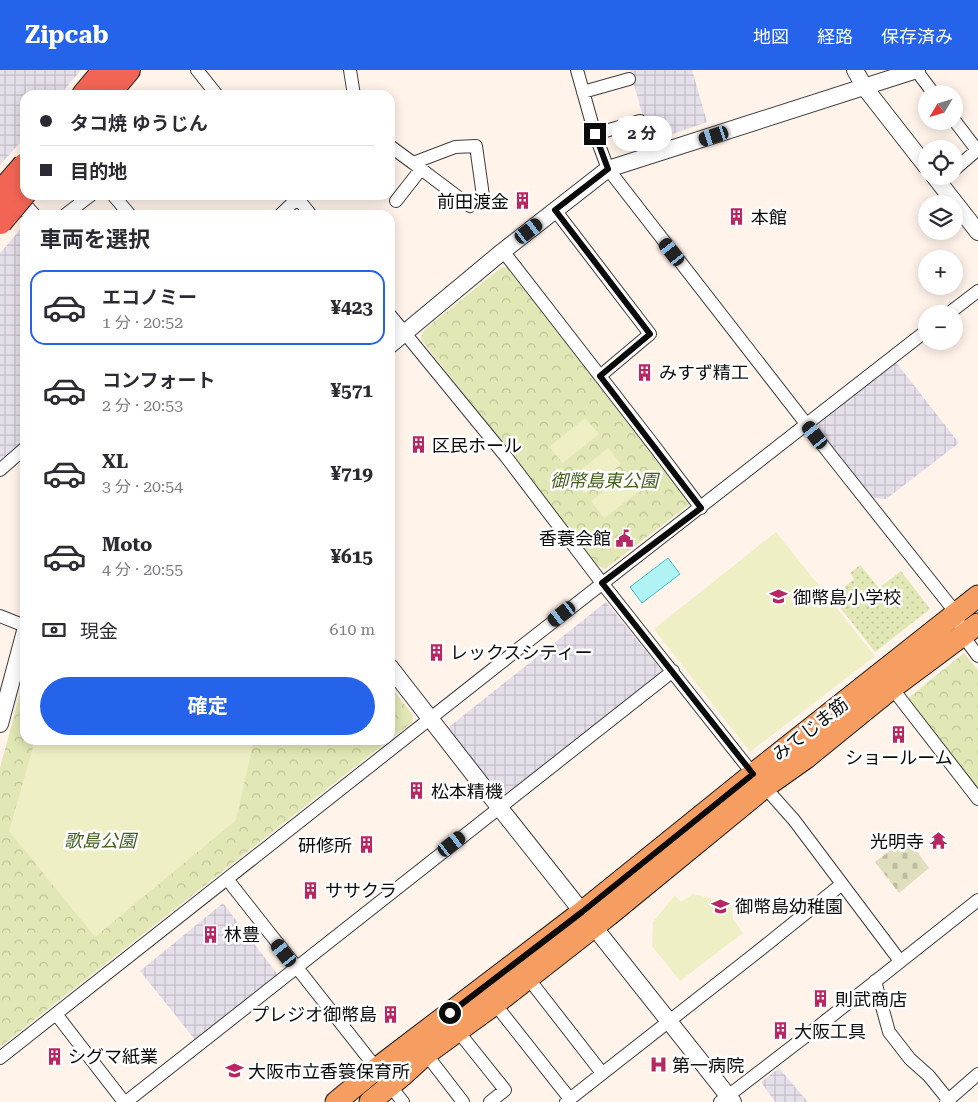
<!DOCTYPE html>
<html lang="ja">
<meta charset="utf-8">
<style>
:root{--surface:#fff;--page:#f7f7f7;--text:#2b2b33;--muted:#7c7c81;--line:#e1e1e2;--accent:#2563eb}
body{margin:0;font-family:"Roboto Serif","Noto Sans JP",serif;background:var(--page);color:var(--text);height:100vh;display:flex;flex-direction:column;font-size:19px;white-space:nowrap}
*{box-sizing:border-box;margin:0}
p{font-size:16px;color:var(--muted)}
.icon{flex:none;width:28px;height:28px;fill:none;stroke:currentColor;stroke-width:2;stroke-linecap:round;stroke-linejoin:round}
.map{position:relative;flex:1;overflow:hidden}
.sheet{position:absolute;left:20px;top:140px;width:375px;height:535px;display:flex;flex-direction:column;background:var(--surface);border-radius:15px;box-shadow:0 2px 12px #0003}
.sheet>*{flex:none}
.guide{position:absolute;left:20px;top:20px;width:375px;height:110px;border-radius:15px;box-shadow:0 2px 12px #0003;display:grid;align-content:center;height:110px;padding:0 20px;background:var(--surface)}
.needle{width:32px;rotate:232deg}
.tools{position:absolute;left:918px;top:15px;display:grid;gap:10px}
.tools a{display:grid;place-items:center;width:45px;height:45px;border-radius:50%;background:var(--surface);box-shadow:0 2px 12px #0003;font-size:25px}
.end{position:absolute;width:22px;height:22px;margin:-11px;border:6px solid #0b0b0b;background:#fff;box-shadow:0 0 0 2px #fff}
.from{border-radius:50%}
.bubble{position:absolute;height:35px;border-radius:18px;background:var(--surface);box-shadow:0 2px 12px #0003;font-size:16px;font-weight:700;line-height:35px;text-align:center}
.car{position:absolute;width:15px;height:30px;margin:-15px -8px;border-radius:6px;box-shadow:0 0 4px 1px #0007;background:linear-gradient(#222 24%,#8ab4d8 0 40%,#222 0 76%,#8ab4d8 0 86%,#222 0)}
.guide b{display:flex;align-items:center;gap:18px;height:48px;font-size:19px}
.guide b+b{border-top:1px solid var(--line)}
.guide i{width:12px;height:12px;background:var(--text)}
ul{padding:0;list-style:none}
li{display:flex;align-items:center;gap:15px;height:75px;margin:0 10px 8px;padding:0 10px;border:2px solid transparent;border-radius:15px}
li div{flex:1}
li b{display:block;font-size:19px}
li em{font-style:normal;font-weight:700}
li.active{border-color:var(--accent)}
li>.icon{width:45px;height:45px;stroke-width:1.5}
h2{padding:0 20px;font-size:22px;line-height:60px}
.pay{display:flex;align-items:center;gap:12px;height:55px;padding:0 20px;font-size:19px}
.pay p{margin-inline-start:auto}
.cta{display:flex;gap:10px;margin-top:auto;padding:10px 20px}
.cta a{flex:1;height:58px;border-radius:30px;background:var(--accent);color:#fff;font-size:20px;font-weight:700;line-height:58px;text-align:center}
header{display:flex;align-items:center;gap:30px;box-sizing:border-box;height:70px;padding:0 25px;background:var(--accent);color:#fff}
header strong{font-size:24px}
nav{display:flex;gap:28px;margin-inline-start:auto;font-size:18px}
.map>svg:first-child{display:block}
.industrial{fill:url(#industrial-grid)}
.grass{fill:url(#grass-dots)}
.cemetery{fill:url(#cemetery-stones)}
.park{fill:url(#park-crowns)}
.pitch{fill:#efefc6}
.water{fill:#b0f3f5;stroke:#38c3ca}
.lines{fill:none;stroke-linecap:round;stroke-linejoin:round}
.minor-casing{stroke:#3e3e3e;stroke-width:14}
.tertiary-casing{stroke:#3e3e3e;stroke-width:18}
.primary-casing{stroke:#1c1c1c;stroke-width:23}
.motorway-casing{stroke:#1c1c1c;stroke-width:26}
.minor{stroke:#fff;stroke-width:12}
.tertiary{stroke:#fff;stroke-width:16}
.primary{stroke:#f69e62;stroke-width:21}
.motorway{stroke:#f26555;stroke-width:24}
.motorway-bridge-casing{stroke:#1c1c1c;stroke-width:26;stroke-linecap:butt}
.motorway-bridge{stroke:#f26555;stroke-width:24}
.route{stroke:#0b0b0b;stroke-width:6}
.labels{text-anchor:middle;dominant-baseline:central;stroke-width:5;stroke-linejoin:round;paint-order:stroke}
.poi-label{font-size:18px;fill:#0b0b0b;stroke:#fff;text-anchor:start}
.park-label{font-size:18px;font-style:italic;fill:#43611d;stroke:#fff}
.street-label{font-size:18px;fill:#0b0b0b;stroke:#fff}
</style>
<header>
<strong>Zipcab</strong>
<nav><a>地図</a><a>経路</a><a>保存済み</a></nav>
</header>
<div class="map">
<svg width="978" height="1032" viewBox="0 0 978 1032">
<defs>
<pattern id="industrial-grid" width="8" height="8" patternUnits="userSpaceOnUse" patternTransform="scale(1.25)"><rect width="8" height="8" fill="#e5dfea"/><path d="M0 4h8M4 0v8" fill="none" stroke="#c3bec7"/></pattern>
<pattern id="grass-dots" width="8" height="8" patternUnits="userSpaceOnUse" patternTransform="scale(1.25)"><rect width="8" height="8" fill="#e1e7b5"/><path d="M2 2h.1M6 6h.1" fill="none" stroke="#c0c59a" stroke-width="1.8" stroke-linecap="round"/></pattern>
<pattern id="cemetery-stones" width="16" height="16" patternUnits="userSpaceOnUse" patternTransform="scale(1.25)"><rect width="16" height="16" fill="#dfdebd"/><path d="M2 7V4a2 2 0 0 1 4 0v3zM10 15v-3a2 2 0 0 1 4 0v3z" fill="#bebda1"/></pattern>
<pattern id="park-crowns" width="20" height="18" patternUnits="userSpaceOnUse" patternTransform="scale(1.25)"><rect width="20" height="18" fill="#e1e7b5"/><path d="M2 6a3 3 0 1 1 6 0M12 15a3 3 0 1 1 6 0" fill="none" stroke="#c0c59a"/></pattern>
</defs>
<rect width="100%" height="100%" fill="#fff3ea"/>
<path class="industrial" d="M 0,0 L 81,0 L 60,25 L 25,25 L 25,67 L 0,95 Z
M 630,0 L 692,0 L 707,52 L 650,72 Z
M 25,154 L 25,372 L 0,393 L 0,183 Z
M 895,291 L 959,373 L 886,429 L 873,428 L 819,361 L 819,352 Z
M 606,532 L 663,602 L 501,729 L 445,660 Z
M 223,833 L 278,905 L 196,971 L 140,901 Z
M 779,998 L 808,1032 L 775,1032 L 761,1012 Z"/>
<path class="grass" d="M 860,495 L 879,518 L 901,501 L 930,539 L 875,582 L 832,527 L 854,509 L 850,503 Z"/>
<path class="cemetery" d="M 907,768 L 929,798 L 899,823 L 875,792 Z"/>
<path class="park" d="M 502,197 L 510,198 L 689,425 L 690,434 L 605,499 L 597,495 L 421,269 L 424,260 Z
M 964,583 L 978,600 L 978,720 L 907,629 Z
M 25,605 L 25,670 L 389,670 L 0,977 L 0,698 Z
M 390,616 L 413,645 L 412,653 L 390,669 Z"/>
<path class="pitch" d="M 585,348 L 599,364 L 563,393 L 549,377 Z
M 608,378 L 621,394 L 584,424 L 571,408 Z
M 628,403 L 641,420 L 604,448 L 591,431 Z
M 776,462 L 875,586 L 750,682 L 654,559 Z
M 35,670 L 254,670 L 236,750 L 95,867 L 9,761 Z
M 693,824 L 718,830 L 723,836 L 732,837 L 733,849 L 743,863 L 680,911 L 652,876 L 653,852 L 675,825 L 681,832 Z"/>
<path class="water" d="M 668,488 L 680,504 L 642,533 L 630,517 Z"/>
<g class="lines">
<defs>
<path id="minor" d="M 197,0 L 217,25
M 350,0 L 354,25
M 577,0 L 595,64 L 608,99 L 832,387 L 956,543 L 963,566 L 978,586
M 916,0 L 934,24
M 583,22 L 629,9
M 954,50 L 977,80 L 954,100
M 595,64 L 640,51
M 390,76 L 413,93 L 455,77 L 476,76 L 483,126 L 470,136 L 413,93
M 113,125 L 130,145
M 295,125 L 311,145
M 396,131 L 421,99
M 555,140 L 650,264 L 600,306
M 65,145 L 91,125
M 280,145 L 301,125
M 503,181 L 652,373 L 701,438
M 948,244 L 978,221
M 390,245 L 507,388 L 602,513 L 753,704 L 794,750 L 900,891
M 0,400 L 25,378
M 0,546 L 25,556
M 892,618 L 978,729
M 227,809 L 403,1032
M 528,908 L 602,1003
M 875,911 L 889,962 L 910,989 L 929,1006 L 950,1032
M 495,934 L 570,1029
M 56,944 L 124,1032
M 457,960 L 505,1020 L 490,1032
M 426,984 L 463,1032
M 0,988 L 517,580 L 926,261
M 126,1032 L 673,601
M 566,1032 L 756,883 L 842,814
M 720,1032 L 819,956 L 978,830
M 946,1032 L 978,1004"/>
<path id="tertiary" d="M 855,0 L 865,18 L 926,96
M 934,106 L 978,162
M 12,123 L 32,145
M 390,275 L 503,181 L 608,99 L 917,0
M 390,597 L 499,737 L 733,1032
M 0,654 L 25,561"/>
<path id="primary" d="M 336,1032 L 376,999 L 582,842 L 753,704 L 978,526
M 370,1032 L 403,1005 L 426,984 L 495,934 L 609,845 L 765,717 L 806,688 L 892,618 L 978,554"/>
<path id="motorway" d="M 84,25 L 105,0
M 107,25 L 128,0"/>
</defs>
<use href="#minor" class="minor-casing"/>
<use href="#tertiary" class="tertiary-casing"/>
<use href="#primary" class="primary-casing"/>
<use href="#motorway" class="motorway-casing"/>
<use href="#minor" class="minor"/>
<use href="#tertiary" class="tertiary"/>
<use href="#primary" class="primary"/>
<use href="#motorway" class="motorway"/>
<defs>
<path id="motorway-bridge" d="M 0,124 L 25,95
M 0,152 L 25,122"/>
</defs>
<use href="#motorway-bridge" class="motorway-bridge-casing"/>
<use href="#motorway-bridge" class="motorway-bridge"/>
</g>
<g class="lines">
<path class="route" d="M 450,943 L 582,842 L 753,704 L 602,513 L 701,438 L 600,306 L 650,264 L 555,140 L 608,99 L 595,64"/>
</g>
<defs>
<symbol id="building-bare" viewBox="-9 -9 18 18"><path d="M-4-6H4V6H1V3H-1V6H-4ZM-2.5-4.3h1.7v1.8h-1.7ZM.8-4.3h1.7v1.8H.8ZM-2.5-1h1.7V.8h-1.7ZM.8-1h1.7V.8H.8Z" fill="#b82761" stroke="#fff" stroke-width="2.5" paint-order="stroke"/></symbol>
<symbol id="civic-bare" viewBox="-9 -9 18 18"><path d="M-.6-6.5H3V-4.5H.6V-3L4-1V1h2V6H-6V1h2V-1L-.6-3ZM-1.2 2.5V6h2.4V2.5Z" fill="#b82761" stroke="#fff" stroke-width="2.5" paint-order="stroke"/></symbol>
<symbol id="school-bare" viewBox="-9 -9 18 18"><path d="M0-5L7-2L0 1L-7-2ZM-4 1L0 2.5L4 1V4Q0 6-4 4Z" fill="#b82761" stroke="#fff" stroke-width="2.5" paint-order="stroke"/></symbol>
<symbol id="temple-bare" viewBox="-9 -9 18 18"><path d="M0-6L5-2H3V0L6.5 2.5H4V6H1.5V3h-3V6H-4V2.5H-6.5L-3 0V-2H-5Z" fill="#b82761" stroke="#fff" stroke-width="2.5" paint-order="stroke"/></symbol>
<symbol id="hospital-bare" viewBox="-9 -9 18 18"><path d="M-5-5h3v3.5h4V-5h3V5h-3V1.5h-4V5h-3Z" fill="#b82761" stroke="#fff" stroke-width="2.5" paint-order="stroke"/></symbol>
</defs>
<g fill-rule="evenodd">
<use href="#building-bare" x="510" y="118" width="25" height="25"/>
<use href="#building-bare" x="724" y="134" width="25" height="25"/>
<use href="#building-bare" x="632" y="290" width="25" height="25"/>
<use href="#building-bare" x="406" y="362" width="25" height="25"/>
<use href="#civic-bare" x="612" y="456" width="25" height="25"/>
<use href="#school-bare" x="766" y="514" width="25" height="25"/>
<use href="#building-bare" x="424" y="570" width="25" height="25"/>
<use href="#building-bare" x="886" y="652" width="25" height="25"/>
<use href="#building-bare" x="404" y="708" width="25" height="25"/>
<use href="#temple-bare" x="926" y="758" width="25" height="25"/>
<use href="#building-bare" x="354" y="762" width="25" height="25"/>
<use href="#building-bare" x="298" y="808" width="25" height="25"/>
<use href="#school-bare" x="708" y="824" width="25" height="25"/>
<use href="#building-bare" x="198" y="852" width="25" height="25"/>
<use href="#building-bare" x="808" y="916" width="25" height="25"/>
<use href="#building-bare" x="378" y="932" width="25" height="25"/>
<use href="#building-bare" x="768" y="948" width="25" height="25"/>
<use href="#building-bare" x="42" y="974" width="25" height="25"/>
<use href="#hospital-bare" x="646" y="982" width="25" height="25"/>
<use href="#school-bare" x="222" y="988" width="25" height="25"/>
</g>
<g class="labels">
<g class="poi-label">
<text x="509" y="131" text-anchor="end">前田渡金</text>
<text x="751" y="147">本館</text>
<text x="659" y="302">みすず精工</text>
<text x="432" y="375">区民ホール</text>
<text x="611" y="468" text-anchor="end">香蓑会館</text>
<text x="793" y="527">御幣島小学校</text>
<text x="450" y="582">レックスシティー</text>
<text x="899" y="687" text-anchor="middle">ショールーム</text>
<text x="431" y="721">松本精機</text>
<text x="924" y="771" text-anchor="end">光明寺</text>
<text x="352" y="775" text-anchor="end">研修所</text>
<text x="325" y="820">ササクラ</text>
<text x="735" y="836">御幣島幼稚園</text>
<text x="224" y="864">林豊</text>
<text x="835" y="929">則武商店</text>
<text x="377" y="944" text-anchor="end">プレジオ御幣島</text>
<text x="794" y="961">大阪工具</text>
<text x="68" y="986">シグマ紙業</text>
<text x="672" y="995">第一病院</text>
<text x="248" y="1001">大阪市立香簑保育所</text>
</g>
<g class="park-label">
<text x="604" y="410">御幣島東公園</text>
<text x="100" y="770">歌島公園</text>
</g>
<g class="street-label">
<text transform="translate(810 659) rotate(-38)">みてじま筋</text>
</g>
</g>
</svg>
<div class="tools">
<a><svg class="needle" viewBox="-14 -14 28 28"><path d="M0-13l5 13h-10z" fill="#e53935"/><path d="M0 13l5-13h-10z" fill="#7c7c81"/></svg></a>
<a><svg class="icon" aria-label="locate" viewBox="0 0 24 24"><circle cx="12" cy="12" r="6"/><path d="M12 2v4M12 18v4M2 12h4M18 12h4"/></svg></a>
<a><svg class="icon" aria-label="layers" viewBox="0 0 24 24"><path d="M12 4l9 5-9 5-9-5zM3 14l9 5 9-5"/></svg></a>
<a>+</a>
<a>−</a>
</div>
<i class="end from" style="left:450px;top:943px"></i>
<i class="end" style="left:595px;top:64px"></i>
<div class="bubble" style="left:612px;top:46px;width:60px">2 分</div>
<i class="car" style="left:714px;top:66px;rotate:252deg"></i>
<i class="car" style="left:529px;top:161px;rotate:52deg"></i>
<i class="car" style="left:672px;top:182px;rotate:322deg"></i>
<i class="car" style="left:815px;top:365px;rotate:323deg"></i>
<i class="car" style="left:562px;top:544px;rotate:232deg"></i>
<i class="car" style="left:452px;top:774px;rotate:52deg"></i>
<i class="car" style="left:284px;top:883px;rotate:322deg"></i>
<div class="guide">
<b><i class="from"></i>タコ焼 ゆうじん</b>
<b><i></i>目的地</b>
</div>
<section class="sheet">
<h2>車両を選択</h2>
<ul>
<li class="active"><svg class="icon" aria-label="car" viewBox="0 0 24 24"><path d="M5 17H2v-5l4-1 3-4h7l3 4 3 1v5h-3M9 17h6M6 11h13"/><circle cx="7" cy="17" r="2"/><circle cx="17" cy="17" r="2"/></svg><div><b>エコノミー</b><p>1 分 · 20:52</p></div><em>¥423</em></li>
<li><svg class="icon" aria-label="car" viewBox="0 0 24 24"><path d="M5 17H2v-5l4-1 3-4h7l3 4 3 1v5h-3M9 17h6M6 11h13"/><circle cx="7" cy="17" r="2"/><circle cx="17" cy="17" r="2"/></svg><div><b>コンフォート</b><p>2 分 · 20:53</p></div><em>¥571</em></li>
<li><svg class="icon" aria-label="car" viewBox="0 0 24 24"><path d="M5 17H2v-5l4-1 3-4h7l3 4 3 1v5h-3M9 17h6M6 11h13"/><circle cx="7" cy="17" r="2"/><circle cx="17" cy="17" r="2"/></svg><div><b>XL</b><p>3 分 · 20:54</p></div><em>¥719</em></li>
<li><svg class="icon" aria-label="car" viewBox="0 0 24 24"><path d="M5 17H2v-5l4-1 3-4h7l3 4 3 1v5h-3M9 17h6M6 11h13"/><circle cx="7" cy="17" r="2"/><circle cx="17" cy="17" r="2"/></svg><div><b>Moto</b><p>4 分 · 20:55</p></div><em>¥615</em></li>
</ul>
<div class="pay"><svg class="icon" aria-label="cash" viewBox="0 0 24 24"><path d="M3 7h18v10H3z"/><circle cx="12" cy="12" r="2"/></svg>現金<p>610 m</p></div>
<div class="cta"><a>確定</a></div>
</section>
</div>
